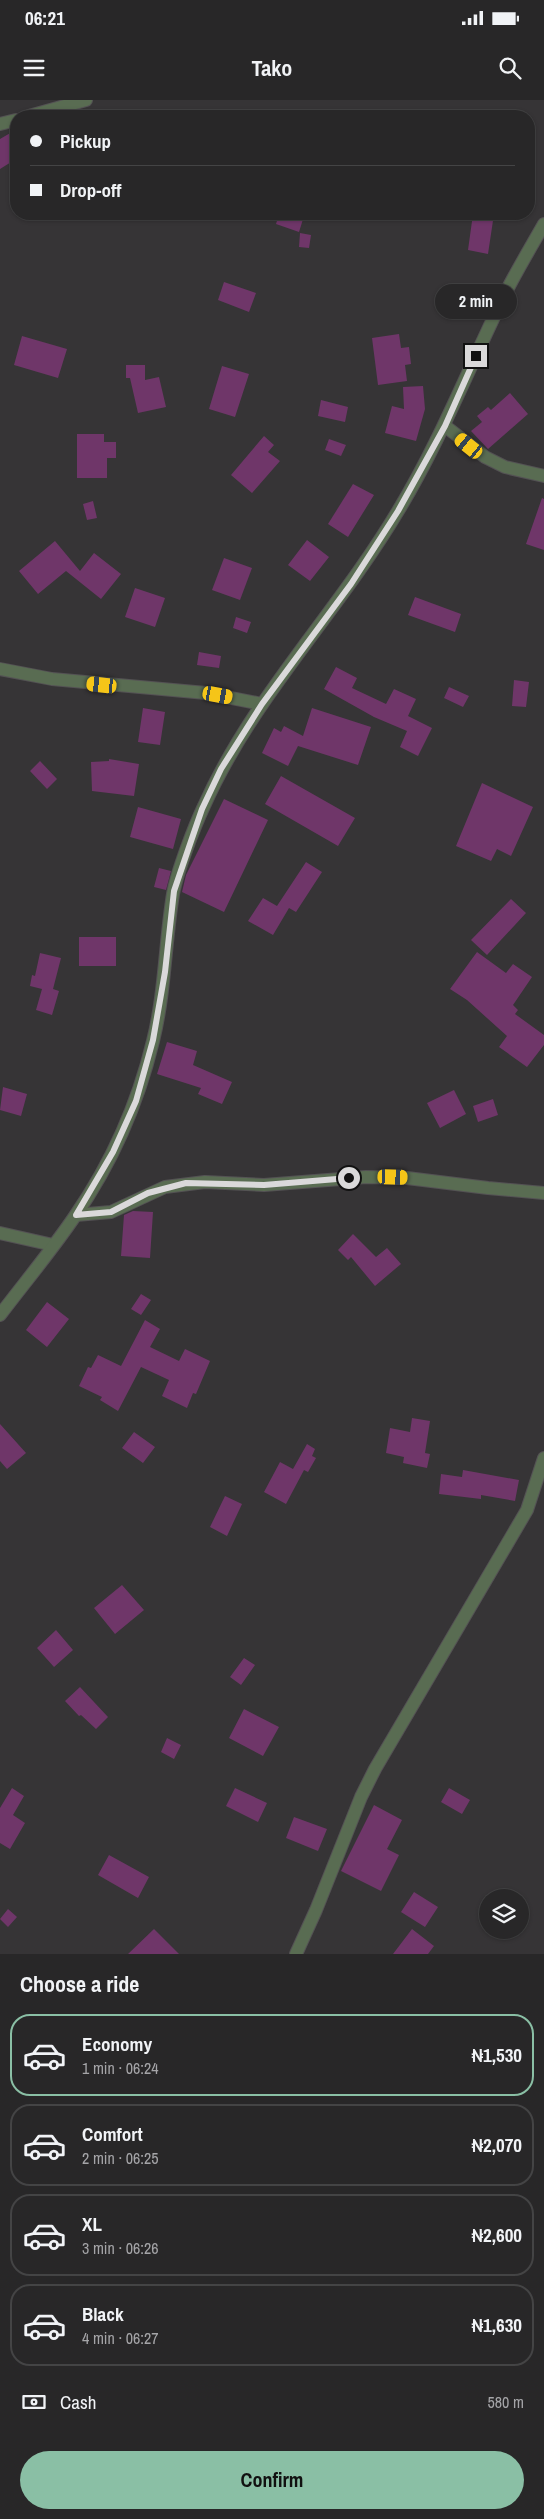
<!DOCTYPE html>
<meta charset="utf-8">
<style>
:root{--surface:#282728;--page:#302f30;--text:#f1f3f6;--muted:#a5a5a8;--line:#444445;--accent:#8abfa5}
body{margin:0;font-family:"Archivo Narrow",sans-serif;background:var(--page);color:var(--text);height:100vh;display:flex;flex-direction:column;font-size:19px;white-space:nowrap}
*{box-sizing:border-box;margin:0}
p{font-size:16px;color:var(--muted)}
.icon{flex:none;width:28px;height:28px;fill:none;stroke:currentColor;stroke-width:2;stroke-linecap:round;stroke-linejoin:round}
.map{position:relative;height:1854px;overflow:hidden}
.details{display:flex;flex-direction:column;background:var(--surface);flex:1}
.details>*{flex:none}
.top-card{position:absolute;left:10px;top:10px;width:525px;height:110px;border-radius:20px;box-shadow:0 1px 4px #0004,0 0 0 1px var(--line);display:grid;align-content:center;height:110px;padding:0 20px;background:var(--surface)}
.buttons{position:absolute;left:479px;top:1789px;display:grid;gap:10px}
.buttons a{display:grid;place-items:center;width:50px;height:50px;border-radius:50%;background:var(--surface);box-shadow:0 1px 4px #0004,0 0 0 1px var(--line);font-size:25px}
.end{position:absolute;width:22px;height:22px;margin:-11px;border:6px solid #dad9da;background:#111;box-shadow:0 0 0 2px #111}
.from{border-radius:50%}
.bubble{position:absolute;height:35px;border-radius:18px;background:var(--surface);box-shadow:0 1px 4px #0004,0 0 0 1px var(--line);font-size:16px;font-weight:700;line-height:35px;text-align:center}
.car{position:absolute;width:15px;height:30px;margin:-15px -8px;border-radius:6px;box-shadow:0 0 4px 1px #0007;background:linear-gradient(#f5c518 24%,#345 0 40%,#f5c518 0 76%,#345 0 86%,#f5c518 0)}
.top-card b{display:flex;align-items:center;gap:18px;height:48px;font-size:19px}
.top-card b+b{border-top:1px solid var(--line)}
.top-card i{width:12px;height:12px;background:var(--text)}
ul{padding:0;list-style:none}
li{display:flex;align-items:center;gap:15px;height:82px;margin:0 10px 8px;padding:0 10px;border:2px solid var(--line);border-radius:20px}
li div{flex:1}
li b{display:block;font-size:19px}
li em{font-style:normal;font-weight:700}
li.selected{border-color:var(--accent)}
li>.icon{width:45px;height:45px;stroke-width:1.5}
h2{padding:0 20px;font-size:22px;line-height:60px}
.pay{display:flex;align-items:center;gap:12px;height:55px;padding:0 20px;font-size:19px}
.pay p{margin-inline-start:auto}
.primary-button{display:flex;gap:10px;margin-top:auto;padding:10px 20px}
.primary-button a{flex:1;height:58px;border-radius:30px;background:var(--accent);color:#111;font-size:20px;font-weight:700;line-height:58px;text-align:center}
.status{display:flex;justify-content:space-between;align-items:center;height:35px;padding:0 25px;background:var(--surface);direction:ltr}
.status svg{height:14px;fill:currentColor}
header{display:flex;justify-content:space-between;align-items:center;height:65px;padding:0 20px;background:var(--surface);font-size:22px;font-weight:700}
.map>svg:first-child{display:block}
.building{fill:#6f3669}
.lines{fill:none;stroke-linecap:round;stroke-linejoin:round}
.minor-casing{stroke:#545254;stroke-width:14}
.tertiary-casing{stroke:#545254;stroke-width:14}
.minor{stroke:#596c52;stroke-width:12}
.tertiary{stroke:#596c52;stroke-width:12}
.route{stroke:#dad9da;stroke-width:6}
</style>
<div class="status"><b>06:21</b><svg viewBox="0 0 49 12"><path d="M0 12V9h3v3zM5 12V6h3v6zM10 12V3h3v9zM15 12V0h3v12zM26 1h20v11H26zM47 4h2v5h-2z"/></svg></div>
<header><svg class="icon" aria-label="menu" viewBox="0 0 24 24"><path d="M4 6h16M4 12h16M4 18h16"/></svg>Tako<svg class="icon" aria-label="search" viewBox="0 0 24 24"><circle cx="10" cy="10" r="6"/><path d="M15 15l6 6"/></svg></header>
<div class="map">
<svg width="544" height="1854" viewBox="0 0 544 1854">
<rect width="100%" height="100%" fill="#363436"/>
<path class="building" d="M 12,32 L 16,39 L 16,59 L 0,69 L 0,39 Z
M 279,114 L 304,116 L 299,132 L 276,124 Z
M 473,114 L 494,114 L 488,154 L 468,150 Z
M 300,133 L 311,135 L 309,148 L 299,147 Z
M 224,182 L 256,193 L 249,212 L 218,200 Z
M 399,234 L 401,248 L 409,247 L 411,264 L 405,265 L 407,281 L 378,285 L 372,238 Z
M 22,236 L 67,249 L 58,278 L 14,265 Z
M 126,265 L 145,265 L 145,280 L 159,277 L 166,307 L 138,313 L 130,278 L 126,278 Z
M 222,266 L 249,274 L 235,317 L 209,309 Z
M 423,286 L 425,309 L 416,341 L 385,333 L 392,306 L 404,309 L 403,287 Z
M 510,293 L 528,314 L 488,349 L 471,331 L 482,322 L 477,316 L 488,307 L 491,310 Z
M 321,300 L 348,307 L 345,322 L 318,316 Z
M 77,334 L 104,334 L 104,342 L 116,342 L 116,358 L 107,358 L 107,378 L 77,378 Z
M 264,336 L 274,345 L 268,352 L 280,361 L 252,393 L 231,375 Z
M 329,339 L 346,345 L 341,356 L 325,350 Z
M 353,384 L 374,395 L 348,437 L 328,424 Z
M 542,398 L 544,399 L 544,450 L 526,444 Z
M 93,401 L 97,418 L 87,420 L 83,404 Z
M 307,440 L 329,457 L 310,481 L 288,465 Z
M 55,441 L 80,471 L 94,453 L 121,474 L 101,499 L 66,471 L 38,494 L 19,471 Z
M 224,458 L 252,468 L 240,500 L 212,490 Z
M 135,488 L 165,498 L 155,527 L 125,517 Z
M 415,497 L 461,514 L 455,532 L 408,515 Z
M 236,517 L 251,522 L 247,533 L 233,528 Z
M 199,552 L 221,556 L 219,568 L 197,565 Z
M 336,567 L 357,578 L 352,588 L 386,604 L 394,589 L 416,599 L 408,616 L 432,628 L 418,656 L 400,647 L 407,631 L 374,617 L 324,589 Z
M 514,580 L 529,582 L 526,607 L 512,606 Z
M 449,587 L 469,596 L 463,607 L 444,598 Z
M 143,608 L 165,612 L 160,645 L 138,642 Z
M 312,608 L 371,627 L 358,665 L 298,646 L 288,666 L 262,653 L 274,628 L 281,632 L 284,626 L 303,636 Z
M 109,659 L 139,664 L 134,696 L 92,691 L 91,662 L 109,661 Z
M 40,661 L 57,679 L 47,689 L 30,671 Z
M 281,676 L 355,718 L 338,746 L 265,704 Z
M 482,683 L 533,707 L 511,756 L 497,749 L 491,761 L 456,746 Z
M 224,699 L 268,720 L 224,812 L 182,792 L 186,775 Z
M 138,707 L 181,719 L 173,749 L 130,737 Z
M 306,762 L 322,772 L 296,812 L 289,808 L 273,835 L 248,821 L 263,798 L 277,806 Z
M 159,768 L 171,771 L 166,790 L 154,787 Z
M 511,799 L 526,813 L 487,855 L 471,840 Z
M 79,837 L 116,837 L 116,866 L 79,866 Z
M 477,852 L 506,873 L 513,864 L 532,877 L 513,905 L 518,910 L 515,914 L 544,935 L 544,945 L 527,967 L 499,947 L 507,936 L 467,900 L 450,889 Z
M 40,853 L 61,858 L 53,889 L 59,891 L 52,915 L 36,910 L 42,889 L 30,886 L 32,875 L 35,876 Z
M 167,942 L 197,951 L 193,965 L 232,982 L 222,1004 L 198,994 L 201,988 L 157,974 Z
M 3,987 L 27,994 L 21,1016 L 0,1010 Z
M 454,990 L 466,1014 L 440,1028 L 427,1003 Z
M 493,999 L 498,1015 L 478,1022 L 473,1006 Z
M 133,1111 L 153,1112 L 150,1158 L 121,1156 L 124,1115 Z
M 353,1134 L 376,1157 L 387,1148 L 401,1164 L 375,1186 L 351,1157 L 348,1160 L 338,1150 Z
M 141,1194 L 151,1200 L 141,1215 L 131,1209 Z
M 47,1202 L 69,1219 L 47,1247 L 26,1230 Z
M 145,1220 L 160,1229 L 150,1247 L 179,1261 L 185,1249 L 210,1261 L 196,1294 L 193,1293 L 187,1308 L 162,1296 L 169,1280 L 141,1267 L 118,1311 L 100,1300 L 102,1297 L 79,1286 L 88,1267 L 91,1268 L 98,1255 L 121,1266 Z
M 412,1318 L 430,1321 L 425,1353 L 430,1354 L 427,1368 L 403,1363 L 404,1357 L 386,1353 L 390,1328 L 410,1332 Z
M 0,1324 L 26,1353 L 7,1369 L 0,1361 Z
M 134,1332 L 155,1347 L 143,1363 L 122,1348 Z
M 307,1344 L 315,1349 L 312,1356 L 316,1358 L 308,1372 L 304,1370 L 286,1404 L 264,1392 L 280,1362 L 293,1369 Z
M 463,1370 L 519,1380 L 515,1401 L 481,1395 L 481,1399 L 439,1394 L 441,1374 L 462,1377 Z
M 225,1396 L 242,1404 L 227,1436 L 210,1427 Z
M 122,1485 L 144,1510 L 115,1534 L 94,1508 Z
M 56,1530 L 73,1550 L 54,1567 L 37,1548 Z
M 244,1558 L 255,1565 L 241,1585 L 230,1577 Z
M 80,1587 L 108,1617 L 96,1629 L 81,1615 L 79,1616 L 65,1601 Z
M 244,1609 L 279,1627 L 263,1656 L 229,1638 Z
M 167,1638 L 181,1645 L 174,1659 L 161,1652 Z
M 12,1688 L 24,1696 L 13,1715 L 25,1723 L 10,1749 L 0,1743 L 0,1708 Z
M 235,1688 L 267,1703 L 258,1722 L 226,1706 Z
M 449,1688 L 470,1700 L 462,1714 L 441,1702 Z
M 374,1705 L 402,1720 L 387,1749 L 399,1755 L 381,1791 L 341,1771 Z
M 294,1717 L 327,1729 L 318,1751 L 286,1738 Z
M 109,1755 L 149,1777 L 138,1798 L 98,1775 Z
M 414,1792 L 438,1807 L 425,1827 L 401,1812 Z
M 8,1809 L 17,1817 L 8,1827 L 0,1819 Z
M 154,1829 L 179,1854 L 128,1854 Z
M 412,1829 L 434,1846 L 428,1854 L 393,1854 Z"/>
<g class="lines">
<defs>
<path id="minor" d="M 29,16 L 86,0
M 0,24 L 16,20
M 445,326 L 485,357 L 505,367 L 544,376
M 0,569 L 52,579 L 206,593 L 262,604
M 76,1115 L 111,1112 L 165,1087 L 205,1082 L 264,1085 L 366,1077 L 407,1078 L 488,1088 L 544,1093
M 0,1133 L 53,1145
M 296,1854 L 316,1810 L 361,1697 L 375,1669 L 527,1410 L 544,1358"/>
<path id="tertiary" d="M 0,1215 C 25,1182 52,1150 75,1116 C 111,1064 138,1003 153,941 C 165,893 165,843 173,794 C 177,772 194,727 204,706 C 252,598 338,512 398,411 C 440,342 469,267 505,194 C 517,170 531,147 544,124"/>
</defs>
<use href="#minor" class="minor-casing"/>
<use href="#tertiary" class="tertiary-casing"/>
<use href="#minor" class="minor"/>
<use href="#tertiary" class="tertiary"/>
</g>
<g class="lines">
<path class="route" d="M 349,1078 L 264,1085 L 186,1083 L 148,1093 L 111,1112 L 76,1115 L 113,1052 L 136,1001 L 153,940 L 165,872 L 174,791 L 202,709 L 221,669 L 262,604 L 351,484 L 398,411 L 445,326 L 476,256"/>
</g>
</svg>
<div class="buttons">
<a><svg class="icon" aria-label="layers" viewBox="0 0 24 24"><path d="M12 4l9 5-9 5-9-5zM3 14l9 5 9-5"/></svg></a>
</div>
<i class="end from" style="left:349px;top:1078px"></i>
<i class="end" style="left:476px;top:256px"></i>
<div class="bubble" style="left:435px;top:184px;width:82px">2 min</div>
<i class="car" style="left:469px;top:346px;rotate:309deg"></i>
<i class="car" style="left:102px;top:585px;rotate:276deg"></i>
<i class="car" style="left:218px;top:595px;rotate:100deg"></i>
<i class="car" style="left:393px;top:1077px;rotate:92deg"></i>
<div class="top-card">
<b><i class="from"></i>Pickup</b>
<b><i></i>Drop-off</b>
</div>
</div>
<section class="details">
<h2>Choose a ride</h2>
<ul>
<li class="selected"><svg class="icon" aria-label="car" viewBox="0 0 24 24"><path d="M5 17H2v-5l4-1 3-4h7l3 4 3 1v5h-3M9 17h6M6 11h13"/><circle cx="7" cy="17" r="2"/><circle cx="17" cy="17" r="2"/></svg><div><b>Economy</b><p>1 min · 06:24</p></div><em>₦1,530</em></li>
<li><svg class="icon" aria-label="car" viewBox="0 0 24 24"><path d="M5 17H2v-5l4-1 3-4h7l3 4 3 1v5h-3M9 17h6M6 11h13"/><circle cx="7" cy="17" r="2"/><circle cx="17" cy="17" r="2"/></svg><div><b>Comfort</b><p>2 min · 06:25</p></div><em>₦2,070</em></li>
<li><svg class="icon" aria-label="car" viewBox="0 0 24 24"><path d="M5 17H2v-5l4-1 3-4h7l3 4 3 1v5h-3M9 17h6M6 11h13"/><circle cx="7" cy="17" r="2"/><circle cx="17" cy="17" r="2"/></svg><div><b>XL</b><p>3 min · 06:26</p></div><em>₦2,600</em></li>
<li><svg class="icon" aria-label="car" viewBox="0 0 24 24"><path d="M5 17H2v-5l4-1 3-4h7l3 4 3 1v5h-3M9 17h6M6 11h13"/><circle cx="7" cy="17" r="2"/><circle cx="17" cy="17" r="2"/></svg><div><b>Black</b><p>4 min · 06:27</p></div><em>₦1,630</em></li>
</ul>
<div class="pay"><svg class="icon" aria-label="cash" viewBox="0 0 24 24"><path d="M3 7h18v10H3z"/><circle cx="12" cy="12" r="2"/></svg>Cash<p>580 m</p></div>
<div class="primary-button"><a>Confirm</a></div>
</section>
